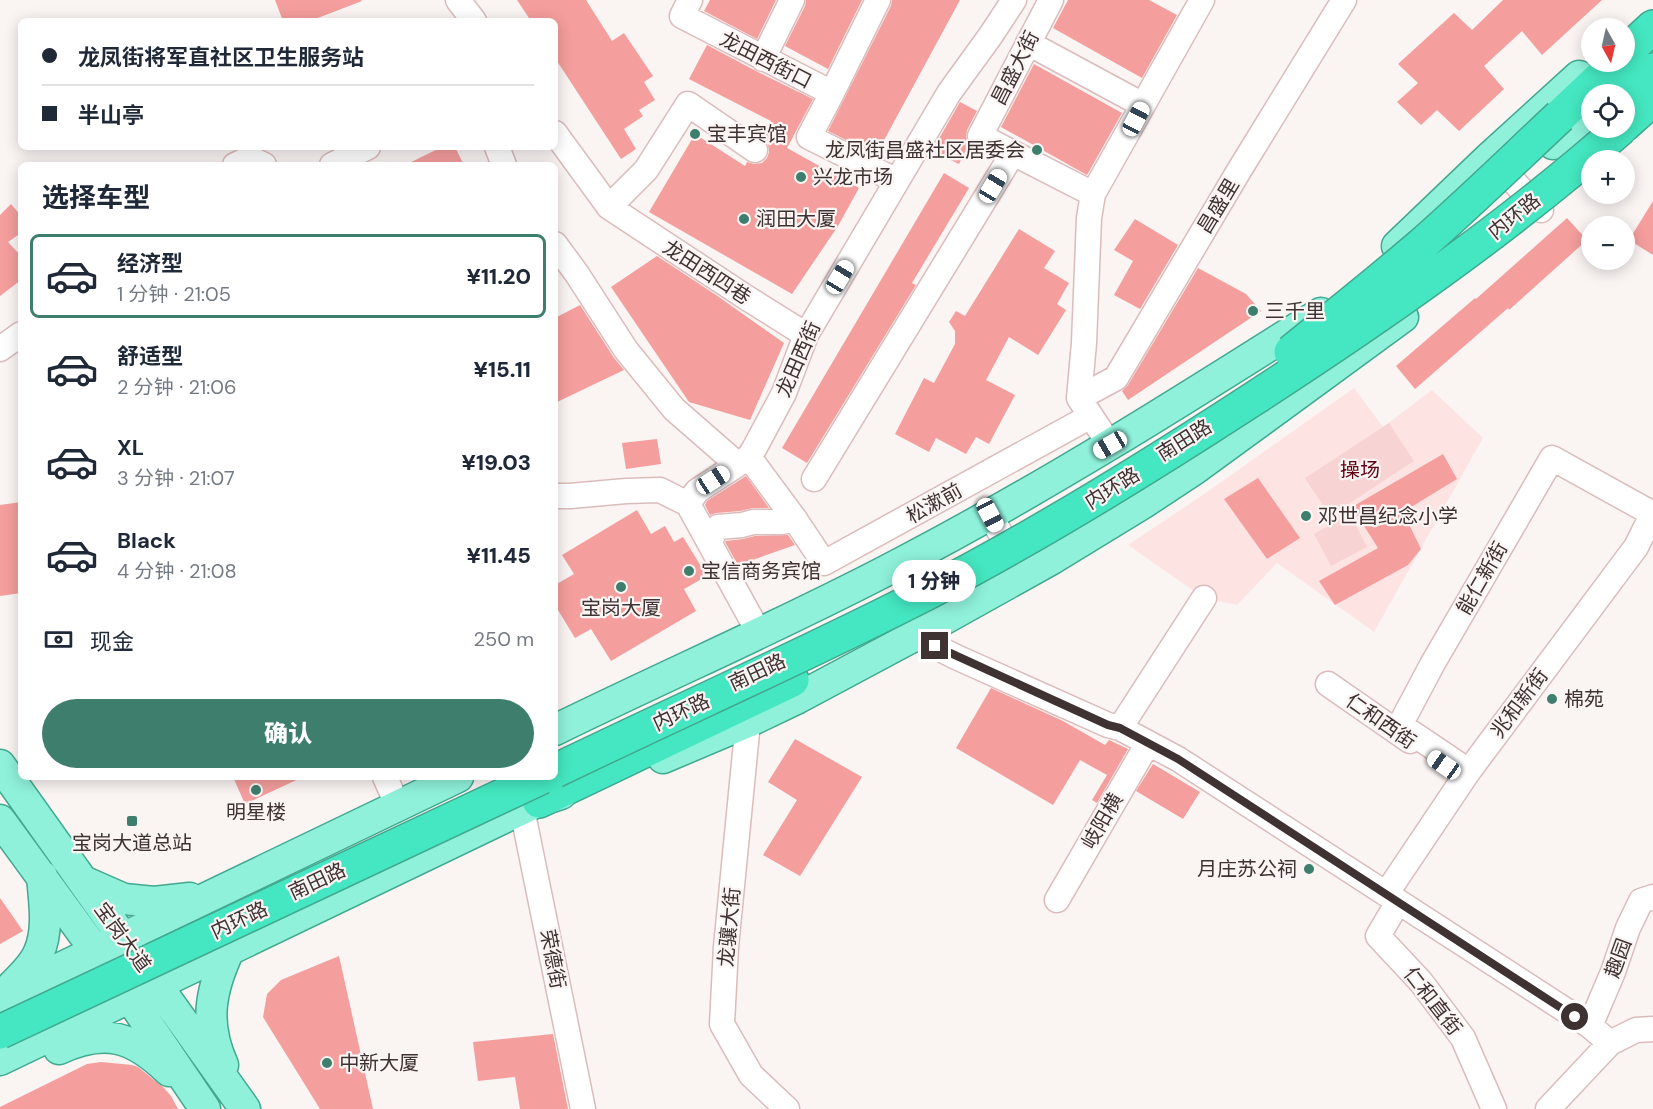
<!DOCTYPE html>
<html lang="zh">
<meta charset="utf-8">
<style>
:root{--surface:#fff;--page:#f2f2f3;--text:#1f2937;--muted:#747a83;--line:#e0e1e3;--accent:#3e7e6d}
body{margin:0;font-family:"DM Sans","Noto Sans SC",sans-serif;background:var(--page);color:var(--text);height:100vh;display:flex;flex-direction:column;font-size:22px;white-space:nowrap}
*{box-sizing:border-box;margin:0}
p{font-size:20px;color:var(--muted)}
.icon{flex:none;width:33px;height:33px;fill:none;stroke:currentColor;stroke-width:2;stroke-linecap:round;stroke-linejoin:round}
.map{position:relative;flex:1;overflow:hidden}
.drawer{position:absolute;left:18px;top:162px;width:540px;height:618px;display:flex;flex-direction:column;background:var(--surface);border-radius:9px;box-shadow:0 3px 15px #0003}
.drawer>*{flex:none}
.guide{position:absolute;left:18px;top:18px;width:540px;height:132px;border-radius:9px;box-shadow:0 3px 15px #0003;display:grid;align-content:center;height:132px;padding:0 24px;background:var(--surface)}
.needle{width:39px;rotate:172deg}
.controls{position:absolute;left:1581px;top:18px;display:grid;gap:12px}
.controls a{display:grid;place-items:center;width:54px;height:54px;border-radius:50%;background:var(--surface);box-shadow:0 3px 15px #0003;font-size:30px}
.end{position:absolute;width:27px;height:27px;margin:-14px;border:8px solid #3e3232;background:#fff;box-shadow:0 0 0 3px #fff}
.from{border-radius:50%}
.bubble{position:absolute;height:42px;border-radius:21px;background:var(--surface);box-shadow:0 3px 15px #0003;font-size:20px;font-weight:800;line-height:42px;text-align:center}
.car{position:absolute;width:18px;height:36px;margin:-18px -9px;border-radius:8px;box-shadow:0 0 4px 2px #0007;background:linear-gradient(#fff 24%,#345 0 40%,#fff 0 76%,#345 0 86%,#fff 0)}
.guide b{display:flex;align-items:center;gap:21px;height:57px;font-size:22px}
.guide b+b{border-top:2px solid var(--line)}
.guide i{width:15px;height:15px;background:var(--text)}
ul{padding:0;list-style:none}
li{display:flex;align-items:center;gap:18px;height:84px;margin:0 12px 9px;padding:0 12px;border:3px solid transparent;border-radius:9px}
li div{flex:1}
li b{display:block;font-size:22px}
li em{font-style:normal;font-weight:800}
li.current{border-color:var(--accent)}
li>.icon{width:54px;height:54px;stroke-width:1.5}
h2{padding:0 24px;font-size:27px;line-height:72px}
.pay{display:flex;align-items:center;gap:15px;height:66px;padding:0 24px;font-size:22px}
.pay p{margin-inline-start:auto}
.cta{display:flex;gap:12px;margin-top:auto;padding:12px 24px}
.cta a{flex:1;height:69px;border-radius:36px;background:var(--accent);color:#fff;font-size:24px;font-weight:800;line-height:69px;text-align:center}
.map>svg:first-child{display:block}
.built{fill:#fde4e3}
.green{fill:#f7d4d3}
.building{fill:#f49e9d}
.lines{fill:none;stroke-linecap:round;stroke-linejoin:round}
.minor-casing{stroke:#dbbcbb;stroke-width:27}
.major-casing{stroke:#42a88f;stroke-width:33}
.highway-casing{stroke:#42a88f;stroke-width:36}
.minor{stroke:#fff;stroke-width:24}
.major{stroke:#8ff1da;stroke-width:30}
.highway{stroke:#44e7c1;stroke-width:33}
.highway-bridge-casing{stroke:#42a88f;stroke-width:36;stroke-linecap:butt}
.highway-bridge{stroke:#44e7c1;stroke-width:33}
.route{stroke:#3e3232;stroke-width:8}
.poi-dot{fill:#3e7e6d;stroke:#faf4f3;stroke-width:2}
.labels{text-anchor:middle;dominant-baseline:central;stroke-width:4.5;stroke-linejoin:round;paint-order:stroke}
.street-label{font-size:20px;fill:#3e3232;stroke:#faf4f3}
.poi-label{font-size:20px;fill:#3e3232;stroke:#faf4f3;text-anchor:start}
.park-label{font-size:20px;fill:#620013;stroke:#faf4f3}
</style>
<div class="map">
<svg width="1653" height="1109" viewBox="0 0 1653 1109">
<rect width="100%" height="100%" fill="#faf4f3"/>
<path class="built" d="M 1354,388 L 1383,427 L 1432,390 L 1483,438 L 1374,632 L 1277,563 L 1237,605 L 1204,598 L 1128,545 L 1200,497 Z"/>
<path class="green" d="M 1389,423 L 1414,461 L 1330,516 L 1305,478 Z
M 1350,514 L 1367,547 L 1331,566 L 1314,534 Z"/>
<path class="building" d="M 275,0 L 361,0 L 362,1 L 310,21 L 283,21 Z
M 517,0 L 586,0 L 612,41 L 624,33 L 653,76 L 644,82 L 655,100 L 639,110 L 643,116 L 624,129 L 636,149 L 621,159 L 555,58 L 555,21 L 531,21 Z
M 710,0 L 776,0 L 757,39 L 704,11 Z
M 806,0 L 862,0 L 828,69 L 785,46 L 805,6 Z
M 892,0 L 960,0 L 876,155 L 828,131 L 891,6 Z
M 1068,0 L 1149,0 L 1177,15 L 1142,78 L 1053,28 Z
M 1503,0 L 1602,0 L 1542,55 L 1522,31 L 1484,66 L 1504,89 L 1459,131 L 1437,110 L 1421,125 L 1397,102 L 1418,83 L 1398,64 L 1454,13 L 1472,30 Z
M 707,45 L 756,71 L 813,99 L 787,148 L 859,188 L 838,226 L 792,294 L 649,212 L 695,134 L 745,166 L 747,162 L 754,164 L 762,163 L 767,158 L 769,152 L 768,143 L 762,137 L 771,121 L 689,79 Z
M 1034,64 L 1122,113 L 1087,175 L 1001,127 Z
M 960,102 L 977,111 L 967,130 L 966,137 L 969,144 L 959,164 L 932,151 Z
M 442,147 L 455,147 L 464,165 L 405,165 Z
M 944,173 L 969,188 L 912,283 L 916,285 L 807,463 L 782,448 Z
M 1653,201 L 1653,255 L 1629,240 Z
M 11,204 L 21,216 L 21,233 L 8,242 L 21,256 L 21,280 L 0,296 L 0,215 Z
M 1567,218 L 1587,240 L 1509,310 L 1508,308 L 1415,389 L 1396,366 L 1475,298 L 1476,299 Z
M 1135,219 L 1178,245 L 1140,309 L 1114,295 L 1133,261 L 1114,250 Z
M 1019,229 L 1055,251 L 1044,268 L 1069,283 L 1057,304 L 1066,310 L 1038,355 L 1009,337 L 986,380 L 1015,395 L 989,444 L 976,437 L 966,454 L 936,438 L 929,452 L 895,434 L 924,378 L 934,383 L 955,344 L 955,331 L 949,322 L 956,311 L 965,316 Z
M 657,256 L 716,295 L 784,343 L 750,420 L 689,402 L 611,287 Z
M 1198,268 L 1246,294 L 1261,311 L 1128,400 L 1122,391 L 1128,385 Z
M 580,305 L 614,358 L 624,370 L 555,403 L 555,318 Z
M 657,439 L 661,464 L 626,469 L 622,443 Z
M 1443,454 L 1457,479 L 1403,512 L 1421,549 L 1408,565 L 1335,605 L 1319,581 L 1378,548 L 1352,507 Z
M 746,476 L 769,508 L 753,508 L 740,511 L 716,513 L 710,515 L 705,505 L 707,501 Z
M 1258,478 L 1300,538 L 1267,559 L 1224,499 Z
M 21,502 L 21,593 L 0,596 L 0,505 Z
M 637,510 L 651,534 L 665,526 L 674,542 L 683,537 L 707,576 L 684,589 L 696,611 L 611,661 L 591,629 L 575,638 L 555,605 L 555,585 L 574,574 L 562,555 Z
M 788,535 L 795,545 L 738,565 L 725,542 L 726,541 L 743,539 L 755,536 Z
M 991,688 L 1063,721 L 1105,745 L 1109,740 L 1128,749 L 1097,803 L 1092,800 L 1107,775 L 1080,760 L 1053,805 L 956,748 Z
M 795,739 L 862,777 L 800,876 L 763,855 L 797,800 L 768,782 Z
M 1153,764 L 1200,792 L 1183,819 L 1136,791 Z
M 233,777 L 303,777 L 245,804 Z
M 0,898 L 23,931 L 0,944 Z
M 339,956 L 373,1109 L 320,1109 L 263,1017 L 267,994 L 281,980 Z
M 553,1034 L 568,1109 L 520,1109 L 515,1077 L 478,1081 L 473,1042 Z
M 101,1062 L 132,1065 L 138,1067 L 163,1087 L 171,1096 L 178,1109 L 0,1109 L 0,1107 L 87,1064 Z"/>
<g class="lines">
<defs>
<path id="minor" d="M 458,0 L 474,21
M 690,0 L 682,16 L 832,93 L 809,137 L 897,181
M 1051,0 L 980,136 L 1093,194
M 1028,43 L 1143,105
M 763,59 L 792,0
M 832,93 L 878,0
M 555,133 L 609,207 L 747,298 L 806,335
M 497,147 L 504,165
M 1491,158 L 1541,210
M 235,165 L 250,158 L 264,165
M 332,165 L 368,147
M 609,207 L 646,170 L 688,104 L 755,150
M 555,244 L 577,274 L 626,350 L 674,409 L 737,464
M 0,349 L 21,334
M 1079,398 L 1116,378 L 1240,169 L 1344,0
M 1110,445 L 1079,398 L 1084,343 L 1089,218 L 1093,194 L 1202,0
M 749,457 L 794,518 L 824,563 L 1091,416
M 814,479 L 1013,153
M 555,496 L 570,496 L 626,491 L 660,490 L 688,504
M 990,515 L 1007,545
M 710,543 L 714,532 L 718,527 L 742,525 L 753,522 L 782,522 L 794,518
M 759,633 L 688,504 L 697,491 L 749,457 L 754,449 L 784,393 L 806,335 L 949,93 L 991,35 L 1014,0
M 914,636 L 956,657 L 1108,725 L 1120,728 L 1178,759 L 1590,1026 L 1610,1043
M 1328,684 L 1410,741
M 748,722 L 726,947 L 722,1024 L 751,1075 L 787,1109
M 1120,728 L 1204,598
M 385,777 L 392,793
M 1463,778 L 1458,764 L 1400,725 L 1433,663 L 1552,458 L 1653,514
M 522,809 L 583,1109
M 1386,894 L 1468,772 L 1636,547 L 1653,513
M 1057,900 L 1148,743
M 1398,902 L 1378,936 L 1421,982 L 1463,1038 L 1494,1109
M 1590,1026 L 1613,972 L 1628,928 L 1641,901 L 1653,897
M 1548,1109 L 1610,1043 L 1636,1030 L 1653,1029"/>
<path id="major" d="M 1553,144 L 1592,109
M 1397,246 L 1490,157 L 1579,76
M 555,730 C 669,674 785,624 897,565 C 1043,489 1182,401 1321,313
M 663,758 L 748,722 L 798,698 L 914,636 L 1052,559 L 1142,504 L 1195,469 L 1403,317
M 0,765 L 245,1109
M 0,820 L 130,998 L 205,1109
M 83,881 L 124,899 L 154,902 L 190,898
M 12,986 C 22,976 34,965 39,952 C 49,929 44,901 42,876
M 0,997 L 458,777
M 59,1049 C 105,1028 133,1036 169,1071
M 0,1060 L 539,801 L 561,794
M 223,1065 C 204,1023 210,991 229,950"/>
<path id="highway" d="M 1624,54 L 1653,27
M 1624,94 L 1653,70
M 1560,116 L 1617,62
M 1624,125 L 1653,99
M 539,801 L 792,680"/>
</defs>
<use href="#minor" class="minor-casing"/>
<use href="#major" class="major-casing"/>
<use href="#highway" class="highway-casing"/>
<use href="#minor" class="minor"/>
<use href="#major" class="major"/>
<use href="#highway" class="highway"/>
<defs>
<path id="highway-bridge" d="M 1291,352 C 1334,317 1377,283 1419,247 C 1467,205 1513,160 1560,116
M 555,771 C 679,711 806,655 929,592 C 1039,535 1144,470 1247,403 C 1377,319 1505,230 1621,128
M 0,1032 L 542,777"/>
</defs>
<use href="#highway-bridge" class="highway-bridge-casing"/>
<use href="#highway-bridge" class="highway-bridge"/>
</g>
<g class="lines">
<path class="route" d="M 935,646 L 1108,725 L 1120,728 L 1178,759 L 1575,1017"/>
</g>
<g class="poi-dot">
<circle cx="695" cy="134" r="6"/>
<circle cx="1037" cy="150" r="6"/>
<circle cx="801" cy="177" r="6"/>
<circle cx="744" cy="219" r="6"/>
<circle cx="1253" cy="311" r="6"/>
<circle cx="1306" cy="516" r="6"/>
<circle cx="689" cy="571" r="6"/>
<circle cx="621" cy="587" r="6"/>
<circle cx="1552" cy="699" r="6"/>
<circle cx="256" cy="790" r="6"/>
<rect x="126" y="815" width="12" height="12" rx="3"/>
<circle cx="1309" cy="869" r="6"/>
<circle cx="327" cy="1063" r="6"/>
</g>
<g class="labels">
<g class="street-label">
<text transform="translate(766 60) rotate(27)">龙田西街口</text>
<text transform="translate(1015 68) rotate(-63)">昌盛大街</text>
<text transform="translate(1218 206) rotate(-59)">昌盛里</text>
<text transform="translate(1514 216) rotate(-39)">内环路</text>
<text transform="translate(707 272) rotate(33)">龙田西四巷</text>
<text transform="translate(798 359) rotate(-66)">龙田西街</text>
<text transform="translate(1184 440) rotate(-32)">南田路</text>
<text transform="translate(1112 488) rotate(-32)">内环路</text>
<text transform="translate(934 503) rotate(-29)">松漱前</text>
<text transform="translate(1482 578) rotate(-60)">能仁新街</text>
<text transform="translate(757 672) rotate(-25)">南田路</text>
<text transform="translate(1519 703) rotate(-53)">兆和新街</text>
<text transform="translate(681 712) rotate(-25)">内环路</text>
<text transform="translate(1381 721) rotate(35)">仁和西街</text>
<text transform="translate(1102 821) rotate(-60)">岐阳横</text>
<text transform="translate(317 881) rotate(-25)">南田路</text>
<text transform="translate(239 920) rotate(-25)">内环路</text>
<text transform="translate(729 927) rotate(-85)">龙骧大街</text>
<text transform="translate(123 937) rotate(54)">宝岗大道</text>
<text transform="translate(1618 958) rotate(-70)">趣园</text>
<text transform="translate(553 959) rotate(79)">荣德街</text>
<text transform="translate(1433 1001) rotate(52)">仁和直街</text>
</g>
<g class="poi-label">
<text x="707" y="134">宝丰宾馆</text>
<text x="1025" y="150" text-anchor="end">龙凤街昌盛社区居委会</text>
<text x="813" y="177">兴龙市场</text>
<text x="756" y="219">润田大厦</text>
<text x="1265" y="311">三千里</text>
<text x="1318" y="516">邓世昌纪念小学</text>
<text x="701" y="571">宝信商务宾馆</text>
<text x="621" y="608" text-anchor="middle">宝岗大厦</text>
<text x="1564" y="699">棉苑</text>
<text x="256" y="812" text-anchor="middle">明星楼</text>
<text x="132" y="843" text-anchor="middle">宝岗大道总站</text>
<text x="1297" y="869" text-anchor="end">月庄苏公祠</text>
<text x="339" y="1063">中新大厦</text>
</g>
<g class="park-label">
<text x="1360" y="470">操场</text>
</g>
</g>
</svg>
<div class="controls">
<a><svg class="needle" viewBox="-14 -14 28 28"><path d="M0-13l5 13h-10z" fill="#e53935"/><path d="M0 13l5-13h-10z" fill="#747a83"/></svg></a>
<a><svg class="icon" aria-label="locate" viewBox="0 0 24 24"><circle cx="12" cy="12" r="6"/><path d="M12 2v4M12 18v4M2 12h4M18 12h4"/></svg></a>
<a>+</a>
<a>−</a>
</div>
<i class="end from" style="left:1575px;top:1017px"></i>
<i class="end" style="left:935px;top:646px"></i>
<div class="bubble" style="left:892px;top:560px;width:84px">1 分钟</div>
<i class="car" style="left:1136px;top:119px;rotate:28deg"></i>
<i class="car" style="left:993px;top:186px;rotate:31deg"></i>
<i class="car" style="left:840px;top:277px;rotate:31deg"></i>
<i class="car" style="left:1110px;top:445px;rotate:240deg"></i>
<i class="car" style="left:713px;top:480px;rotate:57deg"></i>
<i class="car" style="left:990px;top:515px;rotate:152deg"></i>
<i class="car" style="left:1444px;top:765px;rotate:305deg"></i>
<div class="guide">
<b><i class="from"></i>龙凤街将军直社区卫生服务站</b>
<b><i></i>半山亭</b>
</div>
<section class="drawer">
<h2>选择车型</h2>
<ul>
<li class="current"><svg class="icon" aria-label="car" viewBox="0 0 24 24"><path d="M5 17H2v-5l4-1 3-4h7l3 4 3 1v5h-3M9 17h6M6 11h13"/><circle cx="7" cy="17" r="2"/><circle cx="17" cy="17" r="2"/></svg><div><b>经济型</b><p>1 分钟 · 21:05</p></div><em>¥11.20</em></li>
<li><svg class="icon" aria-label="car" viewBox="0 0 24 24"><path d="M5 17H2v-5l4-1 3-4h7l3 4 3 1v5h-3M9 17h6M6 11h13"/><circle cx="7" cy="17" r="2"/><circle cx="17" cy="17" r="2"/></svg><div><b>舒适型</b><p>2 分钟 · 21:06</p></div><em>¥15.11</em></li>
<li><svg class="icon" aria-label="car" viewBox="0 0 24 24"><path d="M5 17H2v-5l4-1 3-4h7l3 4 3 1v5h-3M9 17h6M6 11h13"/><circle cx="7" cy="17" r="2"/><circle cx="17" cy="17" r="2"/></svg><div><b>XL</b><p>3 分钟 · 21:07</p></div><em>¥19.03</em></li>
<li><svg class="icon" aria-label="car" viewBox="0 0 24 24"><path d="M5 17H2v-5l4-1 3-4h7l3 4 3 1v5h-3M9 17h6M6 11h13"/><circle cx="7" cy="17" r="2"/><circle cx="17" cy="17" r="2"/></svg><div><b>Black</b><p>4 分钟 · 21:08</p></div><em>¥11.45</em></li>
</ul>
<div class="pay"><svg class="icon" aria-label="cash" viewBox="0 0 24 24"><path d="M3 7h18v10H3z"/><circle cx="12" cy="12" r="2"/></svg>现金<p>250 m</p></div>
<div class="cta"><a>确认</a></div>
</section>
</div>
